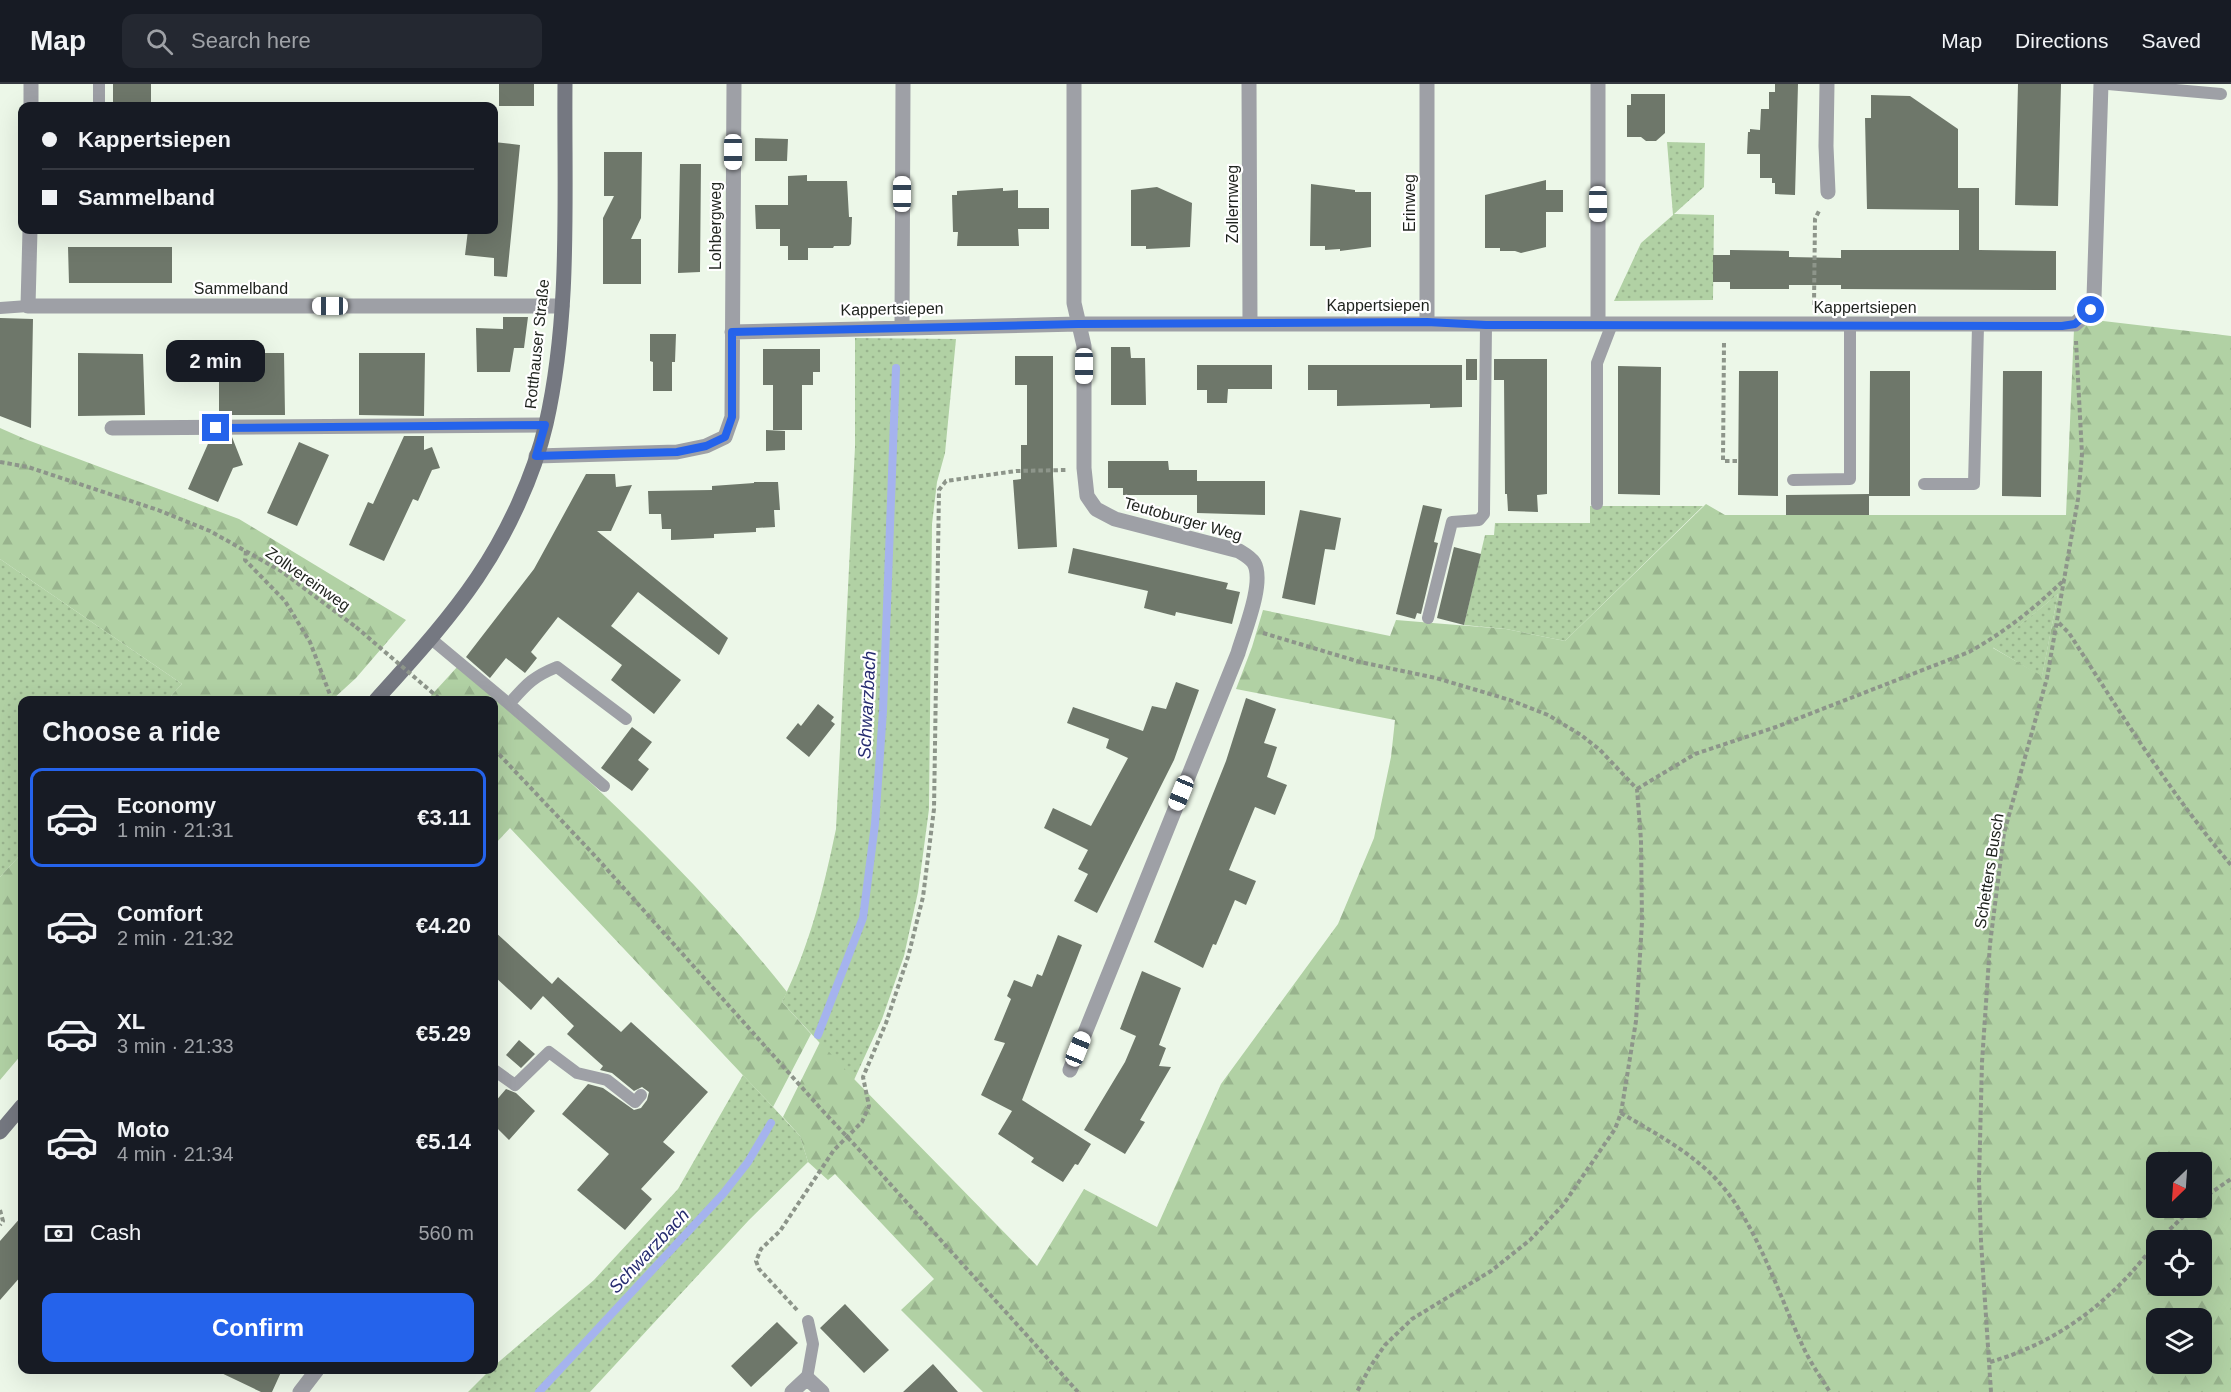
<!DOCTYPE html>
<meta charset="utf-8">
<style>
:root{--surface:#171b24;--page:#242831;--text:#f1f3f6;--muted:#9ea1a6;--line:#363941;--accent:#2563eb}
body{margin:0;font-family:Helvetica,sans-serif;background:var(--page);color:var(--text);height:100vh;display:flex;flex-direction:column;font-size:22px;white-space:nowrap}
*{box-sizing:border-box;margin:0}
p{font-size:20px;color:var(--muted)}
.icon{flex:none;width:33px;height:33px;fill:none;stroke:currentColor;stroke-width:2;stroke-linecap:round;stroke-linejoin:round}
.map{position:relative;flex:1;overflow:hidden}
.sheet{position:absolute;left:18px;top:612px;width:480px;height:678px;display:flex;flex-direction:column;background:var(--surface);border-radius:12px;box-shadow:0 6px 24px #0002}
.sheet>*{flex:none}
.guide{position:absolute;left:18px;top:18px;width:480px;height:132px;border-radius:12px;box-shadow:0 6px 24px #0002;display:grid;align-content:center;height:132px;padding:0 24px;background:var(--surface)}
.needle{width:39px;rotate:205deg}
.fabs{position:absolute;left:2146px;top:1068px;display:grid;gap:12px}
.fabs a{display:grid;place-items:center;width:66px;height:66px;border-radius:12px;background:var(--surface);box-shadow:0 6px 24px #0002;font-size:30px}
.end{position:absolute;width:27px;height:27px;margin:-14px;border:8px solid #2563eb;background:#fff;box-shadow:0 0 0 3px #fff}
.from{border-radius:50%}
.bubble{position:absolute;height:42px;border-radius:12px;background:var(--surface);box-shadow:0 6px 24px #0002;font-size:20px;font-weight:800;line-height:42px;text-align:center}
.car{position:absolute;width:18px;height:36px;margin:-18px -9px;border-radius:8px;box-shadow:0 0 4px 2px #0007;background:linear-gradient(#fff 24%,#345 0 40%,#fff 0 76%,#345 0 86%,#fff 0)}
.guide b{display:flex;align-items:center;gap:21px;height:57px;font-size:22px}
.guide b+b{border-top:2px solid var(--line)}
.guide i{width:15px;height:15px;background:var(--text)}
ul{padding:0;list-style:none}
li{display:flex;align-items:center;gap:18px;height:99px;margin:0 12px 9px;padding:0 12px;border:3px solid transparent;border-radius:12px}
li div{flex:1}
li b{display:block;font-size:22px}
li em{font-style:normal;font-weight:800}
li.selected{border-color:var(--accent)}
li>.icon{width:54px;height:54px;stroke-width:1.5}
h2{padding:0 24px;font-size:27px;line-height:72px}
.pay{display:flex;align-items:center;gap:15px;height:66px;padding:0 24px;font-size:22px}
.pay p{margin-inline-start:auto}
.button{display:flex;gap:12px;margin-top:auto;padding:12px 24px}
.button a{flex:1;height:69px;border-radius:12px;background:var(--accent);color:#fff;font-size:24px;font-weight:800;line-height:69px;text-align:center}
header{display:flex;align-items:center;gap:36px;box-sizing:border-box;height:84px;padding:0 30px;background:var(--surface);border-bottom:2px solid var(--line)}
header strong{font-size:28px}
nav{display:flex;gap:33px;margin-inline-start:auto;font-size:21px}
.search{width:420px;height:54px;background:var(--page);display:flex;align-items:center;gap:15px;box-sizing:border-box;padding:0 21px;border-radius:12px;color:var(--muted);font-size:22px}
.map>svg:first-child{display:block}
.green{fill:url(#green-dots)}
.forest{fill:url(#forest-firs);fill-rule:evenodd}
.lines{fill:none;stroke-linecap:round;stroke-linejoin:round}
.stream{stroke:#a5b3ee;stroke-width:8}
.building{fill:#6e776a}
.path{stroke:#8d958a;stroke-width:4;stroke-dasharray:4.5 3;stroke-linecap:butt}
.service{stroke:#9ea0a6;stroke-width:12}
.minor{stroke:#9ea0a6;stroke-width:15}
.secondary{stroke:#757881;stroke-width:15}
.path-bridge{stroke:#8d958a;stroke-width:4;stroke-dasharray:4.5 3;stroke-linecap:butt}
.route{stroke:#2563eb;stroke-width:8}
.labels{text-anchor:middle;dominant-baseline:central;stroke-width:4.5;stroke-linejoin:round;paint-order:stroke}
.street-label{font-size:16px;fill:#1e221d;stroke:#fff}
.water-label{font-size:18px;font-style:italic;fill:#262c70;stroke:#fff}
</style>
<header>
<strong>Map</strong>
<div class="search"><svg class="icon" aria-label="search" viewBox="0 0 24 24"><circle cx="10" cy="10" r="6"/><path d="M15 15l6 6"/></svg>Search here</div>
<nav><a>Map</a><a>Directions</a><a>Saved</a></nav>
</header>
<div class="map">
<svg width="2231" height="1308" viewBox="0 0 2231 1308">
<defs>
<pattern id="green-dots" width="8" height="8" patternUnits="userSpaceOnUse" patternTransform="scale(1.5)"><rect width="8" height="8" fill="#b1d1a4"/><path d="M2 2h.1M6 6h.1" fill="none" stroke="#98b38d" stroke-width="1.8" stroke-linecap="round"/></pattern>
<pattern id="forest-firs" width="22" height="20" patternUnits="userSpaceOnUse" patternTransform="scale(1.5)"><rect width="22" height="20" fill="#b1d1a4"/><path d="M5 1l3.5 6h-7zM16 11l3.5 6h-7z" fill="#98b38d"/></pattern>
</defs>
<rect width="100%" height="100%" fill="#ecf7e8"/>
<path class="green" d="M 1667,58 L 1705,59 L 1704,103 L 1674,130 L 1714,131 L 1713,216 L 1614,217 L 1641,159 L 1673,131 Z
M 855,254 L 956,255 L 945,369 L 937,398 L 932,440 L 929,725 L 918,808 L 904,872 L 882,935 L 854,996 L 782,918 C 810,861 823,807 836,745 L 855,363 Z
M 1590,422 L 1703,422 L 1565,557 L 1506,545 L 1464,541 L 1485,451 L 1494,451 L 1495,439 L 1590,439 Z
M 0,475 L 182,600 L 167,616 L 22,616 L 22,769 L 0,793 Z
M 2058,510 L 2042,593 L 1992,563 Z
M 743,991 L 800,1052 L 808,1078 L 749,1136 L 590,1308 L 468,1308 L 490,1286 L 494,1286 L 494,1282 L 594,1196 L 678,1105 Z"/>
<path class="forest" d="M 2086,235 L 2231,252 L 2231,1308 L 983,1308 L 901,1226 L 934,1195 L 835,1090 L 828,1096 L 808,1078 L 800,1052 L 783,1033 L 820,958 L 855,996 L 1037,1182 L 1084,1105 L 1157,1143 L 1221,1000 L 1338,840 L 1374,754 L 1391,673 L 1395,636 L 1236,605 L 1252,563 L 1263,526 L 1390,552 L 1396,536 L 1506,545 L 1565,557 L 1706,420 L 1725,431 L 2066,431 L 2074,245 ZM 2058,510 L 2042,592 L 1993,564 L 1993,563 ZM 2157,1078 L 2202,1078 L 2202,1124 L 2157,1124 ZM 2157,1156 L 2202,1156 L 2202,1202 L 2157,1202 ZM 2157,1234 L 2202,1234 L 2202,1280 L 2157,1280 Z
M 0,344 L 25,355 L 239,435 L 406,536 L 356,594 L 332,616 L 167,616 L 182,600 L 0,475 Z
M 458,582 C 577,682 690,786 787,908 L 782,918 L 811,950 L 773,1023 L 510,744 L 496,759 L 494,756 L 494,616 L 427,616 Z
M 22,769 L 22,970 L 0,996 L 0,793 Z"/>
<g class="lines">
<path class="stream" d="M 818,951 L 863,834 L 875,740 L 883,627 L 896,284
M 539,1308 L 723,1110 L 748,1078 L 771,1039"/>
</g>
<path class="building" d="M 113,0 L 151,0 L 151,22 L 113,22 Z
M 499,0 L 534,0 L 534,22 L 499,22 Z
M 1775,0 L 1798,0 L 1795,111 L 1775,110 L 1775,99 L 1772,99 L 1772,94 L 1760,94 L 1760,70 L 1747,70 L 1748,48 L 1750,48 L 1750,45 L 1760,46 L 1761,25 L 1769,25 L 1769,8 L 1775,8 Z
M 2018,0 L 2061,0 L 2058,122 L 2015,121 Z
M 1631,10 L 1665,10 L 1665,49 L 1656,57 L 1646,57 L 1641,53 L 1627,53 L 1627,21 L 1631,21 Z
M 1871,11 L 1910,12 L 1958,45 L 1958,104 L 1979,104 L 1979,166 L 2056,167 L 2056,206 L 1841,205 L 1841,201 L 1789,201 L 1789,205 L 1730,205 L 1730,198 L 1713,198 L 1713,171 L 1730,171 L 1730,166 L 1789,167 L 1789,173 L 1841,174 L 1841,166 L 1959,166 L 1959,126 L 1867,125 L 1865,34 L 1871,34 Z
M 755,54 L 788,55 L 787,77 L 755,77 Z
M 494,58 L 520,61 L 507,193 L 494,192 L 494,174 L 465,171 L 468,146 L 494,146 Z
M 604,68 L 642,68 L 641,134 L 631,155 L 641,155 L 641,200 L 603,200 L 603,134 L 614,112 L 604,112 Z
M 680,80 L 701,80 L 700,188 L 678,189 Z
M 807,91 L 807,97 L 847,97 L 849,133 L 852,133 L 851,160 L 849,162 L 834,162 L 833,164 L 808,164 L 808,176 L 788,176 L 788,162 L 780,162 L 780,145 L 756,145 L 755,121 L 788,121 L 788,92 Z
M 1546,96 L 1546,106 L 1563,106 L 1563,128 L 1546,128 L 1546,163 L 1521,169 L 1515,167 L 1500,167 L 1500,164 L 1485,164 L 1485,111 Z
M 1311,100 L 1355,106 L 1355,108 L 1371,108 L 1371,163 L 1340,167 L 1340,165 L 1325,166 L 1325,162 L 1310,162 Z
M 1157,103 L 1192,119 L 1190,163 L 1146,165 L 1146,162 L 1131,162 L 1131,106 Z
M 1003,104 L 1003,107 L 1018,106 L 1018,124 L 1049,124 L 1049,145 L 1018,145 L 1019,162 L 957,162 L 958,148 L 953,148 L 952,111 L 957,111 L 957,107 Z
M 68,163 L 172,163 L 172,199 L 69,199 Z
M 503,233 L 528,233 L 524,264 L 514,264 L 510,288 L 477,288 L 476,244 L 503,245 Z
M 0,234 L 33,235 L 31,344 L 0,332 Z
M 650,250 L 676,250 L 675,278 L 672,278 L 672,307 L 653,307 L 653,278 L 650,277 Z
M 1111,263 L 1130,263 L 1131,274 L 1145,274 L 1146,321 L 1111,321 Z
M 763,265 L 820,265 L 820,288 L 813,288 L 813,301 L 802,301 L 802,346 L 773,346 L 773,301 L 763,301 Z
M 78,269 L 143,270 L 145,331 L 78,332 Z
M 219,269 L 284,269 L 285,331 L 224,331 L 225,333 L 220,333 L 221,331 L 219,331 Z
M 359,269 L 425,269 L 424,332 L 359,331 Z
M 1015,272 L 1053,272 L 1053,392 L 1057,463 L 1018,465 L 1013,396 L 1021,395 L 1021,361 L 1027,361 L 1027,301 L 1015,301 Z
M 1466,275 L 1477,275 L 1477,296 L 1466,296 Z
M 1494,275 L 1547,275 L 1547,410 L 1537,411 L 1538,428 L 1508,427 L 1507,410 L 1505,410 L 1504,296 L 1494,296 Z
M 1197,281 L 1272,281 L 1272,305 L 1228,305 L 1227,319 L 1207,319 L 1207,306 L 1197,306 Z
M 1308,281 L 1462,281 L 1462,323 L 1430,324 L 1430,320 L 1337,322 L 1337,306 L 1308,306 Z
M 1618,282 L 1661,283 L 1660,411 L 1618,410 Z
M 1739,287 L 1778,287 L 1778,412 L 1738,411 Z
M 1870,287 L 1910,287 L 1910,412 L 1869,412 L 1869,431 L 1786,431 L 1786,411 L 1869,410 Z
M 2003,287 L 2042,287 L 2041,413 L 2002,412 Z
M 766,346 L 785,347 L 785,366 L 766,367 Z
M 404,352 L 424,352 L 424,366 L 432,363 L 440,384 L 432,386 L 418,417 L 413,415 L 384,477 L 349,461 L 368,418 L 373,420 Z
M 211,353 L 232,353 L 243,381 L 233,384 L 218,418 L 188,405 Z
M 299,358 L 329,371 L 297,442 L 267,429 Z
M 1108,377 L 1168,377 L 1169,386 L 1197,386 L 1197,406 L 1197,397 L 1265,397 L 1265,431 L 1197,429 L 1197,411 L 1123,411 L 1123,404 L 1108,404 Z
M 586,390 L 615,390 L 616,403 L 632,401 L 611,447 L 597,447 L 728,554 L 719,571 L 638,508 L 611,542 L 681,596 L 654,630 L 611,596 L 622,581 L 558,533 L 531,568 L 537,574 L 525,589 L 506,574 L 490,594 L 466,573 L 534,485 Z
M 754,398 L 778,398 L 780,426 L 774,426 L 775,443 L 756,444 L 756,448 L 714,450 L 714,454 L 671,456 L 671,445 L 662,445 L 661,430 L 649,430 L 648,407 L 712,406 L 712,402 L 754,399 Z
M 1423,421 L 1442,425 L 1434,458 L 1438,459 L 1421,530 L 1417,529 L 1415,535 L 1396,530 Z
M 1300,426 L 1341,434 L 1335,466 L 1325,465 L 1315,521 L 1282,514 Z
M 1454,463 L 1481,470 L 1464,541 L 1437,534 Z
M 1073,464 L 1228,499 L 1226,505 L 1240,508 L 1232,540 L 1176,528 L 1175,532 L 1144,524 L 1148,507 L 1068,489 Z
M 1176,598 L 1199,606 L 1174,676 L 1097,829 L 1074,817 L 1088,790 L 1078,785 L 1088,766 L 1044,744 L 1053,724 L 1091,742 L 1128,674 L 1106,664 L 1109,655 L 1067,639 L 1073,623 L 1143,647 L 1152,622 L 1166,625 Z
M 1246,614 L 1276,625 L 1264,659 L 1277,663 L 1267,693 L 1287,701 L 1275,731 L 1255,723 L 1229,786 L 1256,797 L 1246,821 L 1235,816 L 1216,861 L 1213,860 L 1203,884 L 1154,858 L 1226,677 Z
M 818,620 L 834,633 L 831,637 L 835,640 L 809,673 L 786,654 L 798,639 L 801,642 Z
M 632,643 L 652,658 L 638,676 L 649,685 L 632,707 L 601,684 Z
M 494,847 L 552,900 L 558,893 L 621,948 L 631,938 L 708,1008 L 663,1058 L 675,1068 L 641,1105 L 652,1115 L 625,1146 L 577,1106 L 609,1070 L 562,1030 L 588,1000 L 603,1004 L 634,1026 L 641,1024 L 647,1016 L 649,1008 L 642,1003 L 634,1007 L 612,989 L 600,986 L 603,982 L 567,950 L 574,942 L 543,912 L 531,926 L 494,892 Z
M 1058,851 L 1082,861 L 1022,1016 L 1091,1060 L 1078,1081 L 1075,1080 L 1063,1098 L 1031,1078 L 1034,1074 L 998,1050 L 1012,1027 L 981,1011 L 1005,959 L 994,956 L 1011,915 L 1007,912 L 1014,896 L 1032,903 L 1037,890 L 1042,892 Z
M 1142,887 L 1181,904 L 1159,961 L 1166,964 L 1159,982 L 1171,983 L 1140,1036 L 1145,1038 L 1125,1070 L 1084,1046 L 1125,978 L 1136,952 L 1120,945 Z
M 519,956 L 535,970 L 521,984 L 506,971 Z
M 506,1005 L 516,1009 L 535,1027 L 509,1056 L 494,1041 L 494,1019 Z
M 22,1132 L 22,1191 L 0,1216 L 0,1157 Z
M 845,1220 L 889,1266 L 864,1289 L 820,1244 Z
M 777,1238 L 798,1259 L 751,1303 L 731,1282 Z
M 933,1280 L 958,1308 L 903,1308 Z
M 215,1286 L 282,1286 L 272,1308 L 261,1308 Z"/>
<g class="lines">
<path class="path" d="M 1814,221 L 1815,135 L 1820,125
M 1724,259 L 1723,377 L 1737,377
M 0,378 L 28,383 L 158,426 L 210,447 L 281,487 L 356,543
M 246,467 L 245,476 L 285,517 L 310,558 L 332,616
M 2059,539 L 2069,549 C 2120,628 2170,709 2231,781
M 1263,549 L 1360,578 L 1436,594 L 1510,616 L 1548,631 L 1581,651 L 1600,666 L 1637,705 L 1641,756 L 1642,838 L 1636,937 L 1621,1029 L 1615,1045 L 1563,1121 L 1530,1156 L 1491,1187 L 1412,1235 L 1385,1261 L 1370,1283 L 1357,1308
M 494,665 L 596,773 L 822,1026
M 1637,705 L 1695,670 L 1776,643 L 1969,568 C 2005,548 2036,523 2065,495
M 1621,1029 C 1653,1048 1689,1067 1715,1094 C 1754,1134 1777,1206 1800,1256 C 1808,1275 1819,1291 1830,1308
M 864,1071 L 1078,1308
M 2202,1115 L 2231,1095
M 0,1126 L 3,1137 L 0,1141
M 2159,1156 L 2192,1124
M 797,1226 L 759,1185 L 756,1177 L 761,1165 L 780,1147 L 834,1066 L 862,1038 L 869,1022 L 863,993 L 886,939 L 908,873 L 923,813 L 934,725 L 939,406 L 946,397 L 1016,387 L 1067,386
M 1990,1278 C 2046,1262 2091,1232 2130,1190 C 2139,1180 2148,1169 2157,1158
M 1991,1308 L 1981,1157 L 1979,1097 L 1982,978 L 1990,860 L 2004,749 L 2047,594 L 2078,415 L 2082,370 L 2076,257"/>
<path class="service" d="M 99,0 L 99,22
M 2108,0 L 2221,10
M 0,224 L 28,222
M 1793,396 L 1850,395 L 1850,241
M 1924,400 L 1974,400 L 1978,242
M 1597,420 L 1597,279 L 1612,240
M 1428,534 L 1452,438 L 1479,436 L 1484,430 L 1486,241
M 430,554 L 509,620 C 526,601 532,593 557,583 L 626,635
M 509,620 L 604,702
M 494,986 L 515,1001 L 549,968 L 577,989 L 607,996 L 635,1018 L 641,1011
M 807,1294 L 813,1260 L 808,1237"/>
<path class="minor" d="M 1249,0 L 1250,239
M 1827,0 L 1826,62 L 1828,108
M 31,22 L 31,0
M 30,146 L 28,222 L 562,222
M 1427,238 L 1427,0
M 1598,240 L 1598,0
M 902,243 L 903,0
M 732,248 L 1078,240 L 2075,240 L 2091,226 L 2094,214 L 2101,0
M 112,344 L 545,341
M 536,372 L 677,368 L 706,362 L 725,353 L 732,333 L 734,0
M 1070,986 L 1238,569 C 1244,548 1265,498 1254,479 C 1251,474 1244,470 1239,467 L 1115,435 L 1096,425 L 1087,412 L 1084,384 L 1084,262 L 1074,219 L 1074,0
M 300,1308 L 317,1286
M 792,1308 L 807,1294 L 822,1308"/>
<path class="secondary" d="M 376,616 C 411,577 448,537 477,494 C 507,450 534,392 546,340 C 571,230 564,113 565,0
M 0,1048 L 22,1022"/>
<path class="path-bridge" d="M 356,543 L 441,616
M 822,1026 L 864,1071"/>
</g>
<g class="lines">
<path class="route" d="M 216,344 L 545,341 L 536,372 L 677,368 L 706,362 L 725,353 L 732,333 L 732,248 L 1078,240 L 1427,238 L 1486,241 L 2062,242 L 2075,240 L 2091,226"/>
</g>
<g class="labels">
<g class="street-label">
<text transform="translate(1409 119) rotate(-90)">Erinweg</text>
<text transform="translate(1232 120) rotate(-90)">Zollernweg</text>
<text transform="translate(715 142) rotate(-90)">Lohbergweg</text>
<text x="241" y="204">Sammelband</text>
<text x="1378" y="221">Kappertsiepen</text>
<text x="1865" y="223">Kappertsiepen</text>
<text transform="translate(892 225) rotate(-1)">Kappertsiepen</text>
<text transform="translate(537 260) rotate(-84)">Rotthauser Straße</text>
<text transform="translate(1183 435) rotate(16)">Teutoburger Weg</text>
<text transform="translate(308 495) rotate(35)">Zollvereinweg</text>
<text transform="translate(1989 787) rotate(-81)">Schetters Busch</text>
</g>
<g class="water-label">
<text transform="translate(867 621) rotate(-87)">Schwarzbach</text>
<text transform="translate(649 1167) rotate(-47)">Schwarzbach</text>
</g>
</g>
</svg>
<div class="fabs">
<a><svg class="needle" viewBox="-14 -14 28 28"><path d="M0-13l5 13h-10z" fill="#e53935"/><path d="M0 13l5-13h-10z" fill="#9ea1a6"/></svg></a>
<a><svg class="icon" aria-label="locate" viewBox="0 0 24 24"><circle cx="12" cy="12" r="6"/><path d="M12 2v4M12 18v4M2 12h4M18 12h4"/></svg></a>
<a><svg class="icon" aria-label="layers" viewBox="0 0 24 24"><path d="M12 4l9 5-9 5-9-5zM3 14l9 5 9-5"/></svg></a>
</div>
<i class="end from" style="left:2091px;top:226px"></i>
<i class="end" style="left:216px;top:344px"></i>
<div class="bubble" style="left:166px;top:256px;width:99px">2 min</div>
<i class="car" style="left:733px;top:68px;rotate:180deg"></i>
<i class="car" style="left:902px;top:110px;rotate:0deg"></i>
<i class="car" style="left:1598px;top:120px;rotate:180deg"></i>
<i class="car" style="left:330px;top:222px;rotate:270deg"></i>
<i class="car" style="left:1084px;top:282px;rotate:180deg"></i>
<i class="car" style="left:1181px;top:709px;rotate:202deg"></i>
<i class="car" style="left:1078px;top:965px;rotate:22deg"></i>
<div class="guide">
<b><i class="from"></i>Kappertsiepen</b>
<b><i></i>Sammelband</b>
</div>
<section class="sheet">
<h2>Choose a ride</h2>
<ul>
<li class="selected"><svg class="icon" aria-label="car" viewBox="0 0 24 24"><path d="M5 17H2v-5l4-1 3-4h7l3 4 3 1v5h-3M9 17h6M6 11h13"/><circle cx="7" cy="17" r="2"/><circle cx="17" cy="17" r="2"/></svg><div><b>Economy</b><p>1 min · 21:31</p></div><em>€3.11</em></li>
<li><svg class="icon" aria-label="car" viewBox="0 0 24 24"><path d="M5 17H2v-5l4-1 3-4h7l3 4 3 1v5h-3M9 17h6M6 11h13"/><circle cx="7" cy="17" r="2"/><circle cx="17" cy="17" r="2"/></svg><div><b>Comfort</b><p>2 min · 21:32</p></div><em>€4.20</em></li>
<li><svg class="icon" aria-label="car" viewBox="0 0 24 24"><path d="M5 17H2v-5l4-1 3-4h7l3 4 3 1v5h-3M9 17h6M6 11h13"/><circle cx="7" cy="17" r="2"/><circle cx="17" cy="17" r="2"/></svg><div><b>XL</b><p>3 min · 21:33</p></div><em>€5.29</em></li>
<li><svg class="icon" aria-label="car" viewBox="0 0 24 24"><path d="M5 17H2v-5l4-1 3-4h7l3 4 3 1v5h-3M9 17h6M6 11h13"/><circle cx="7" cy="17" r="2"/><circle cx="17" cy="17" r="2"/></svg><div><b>Moto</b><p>4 min · 21:34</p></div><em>€5.14</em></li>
</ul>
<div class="pay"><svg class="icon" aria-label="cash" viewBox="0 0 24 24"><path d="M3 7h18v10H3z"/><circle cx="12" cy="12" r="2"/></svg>Cash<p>560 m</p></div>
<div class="button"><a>Confirm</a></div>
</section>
</div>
